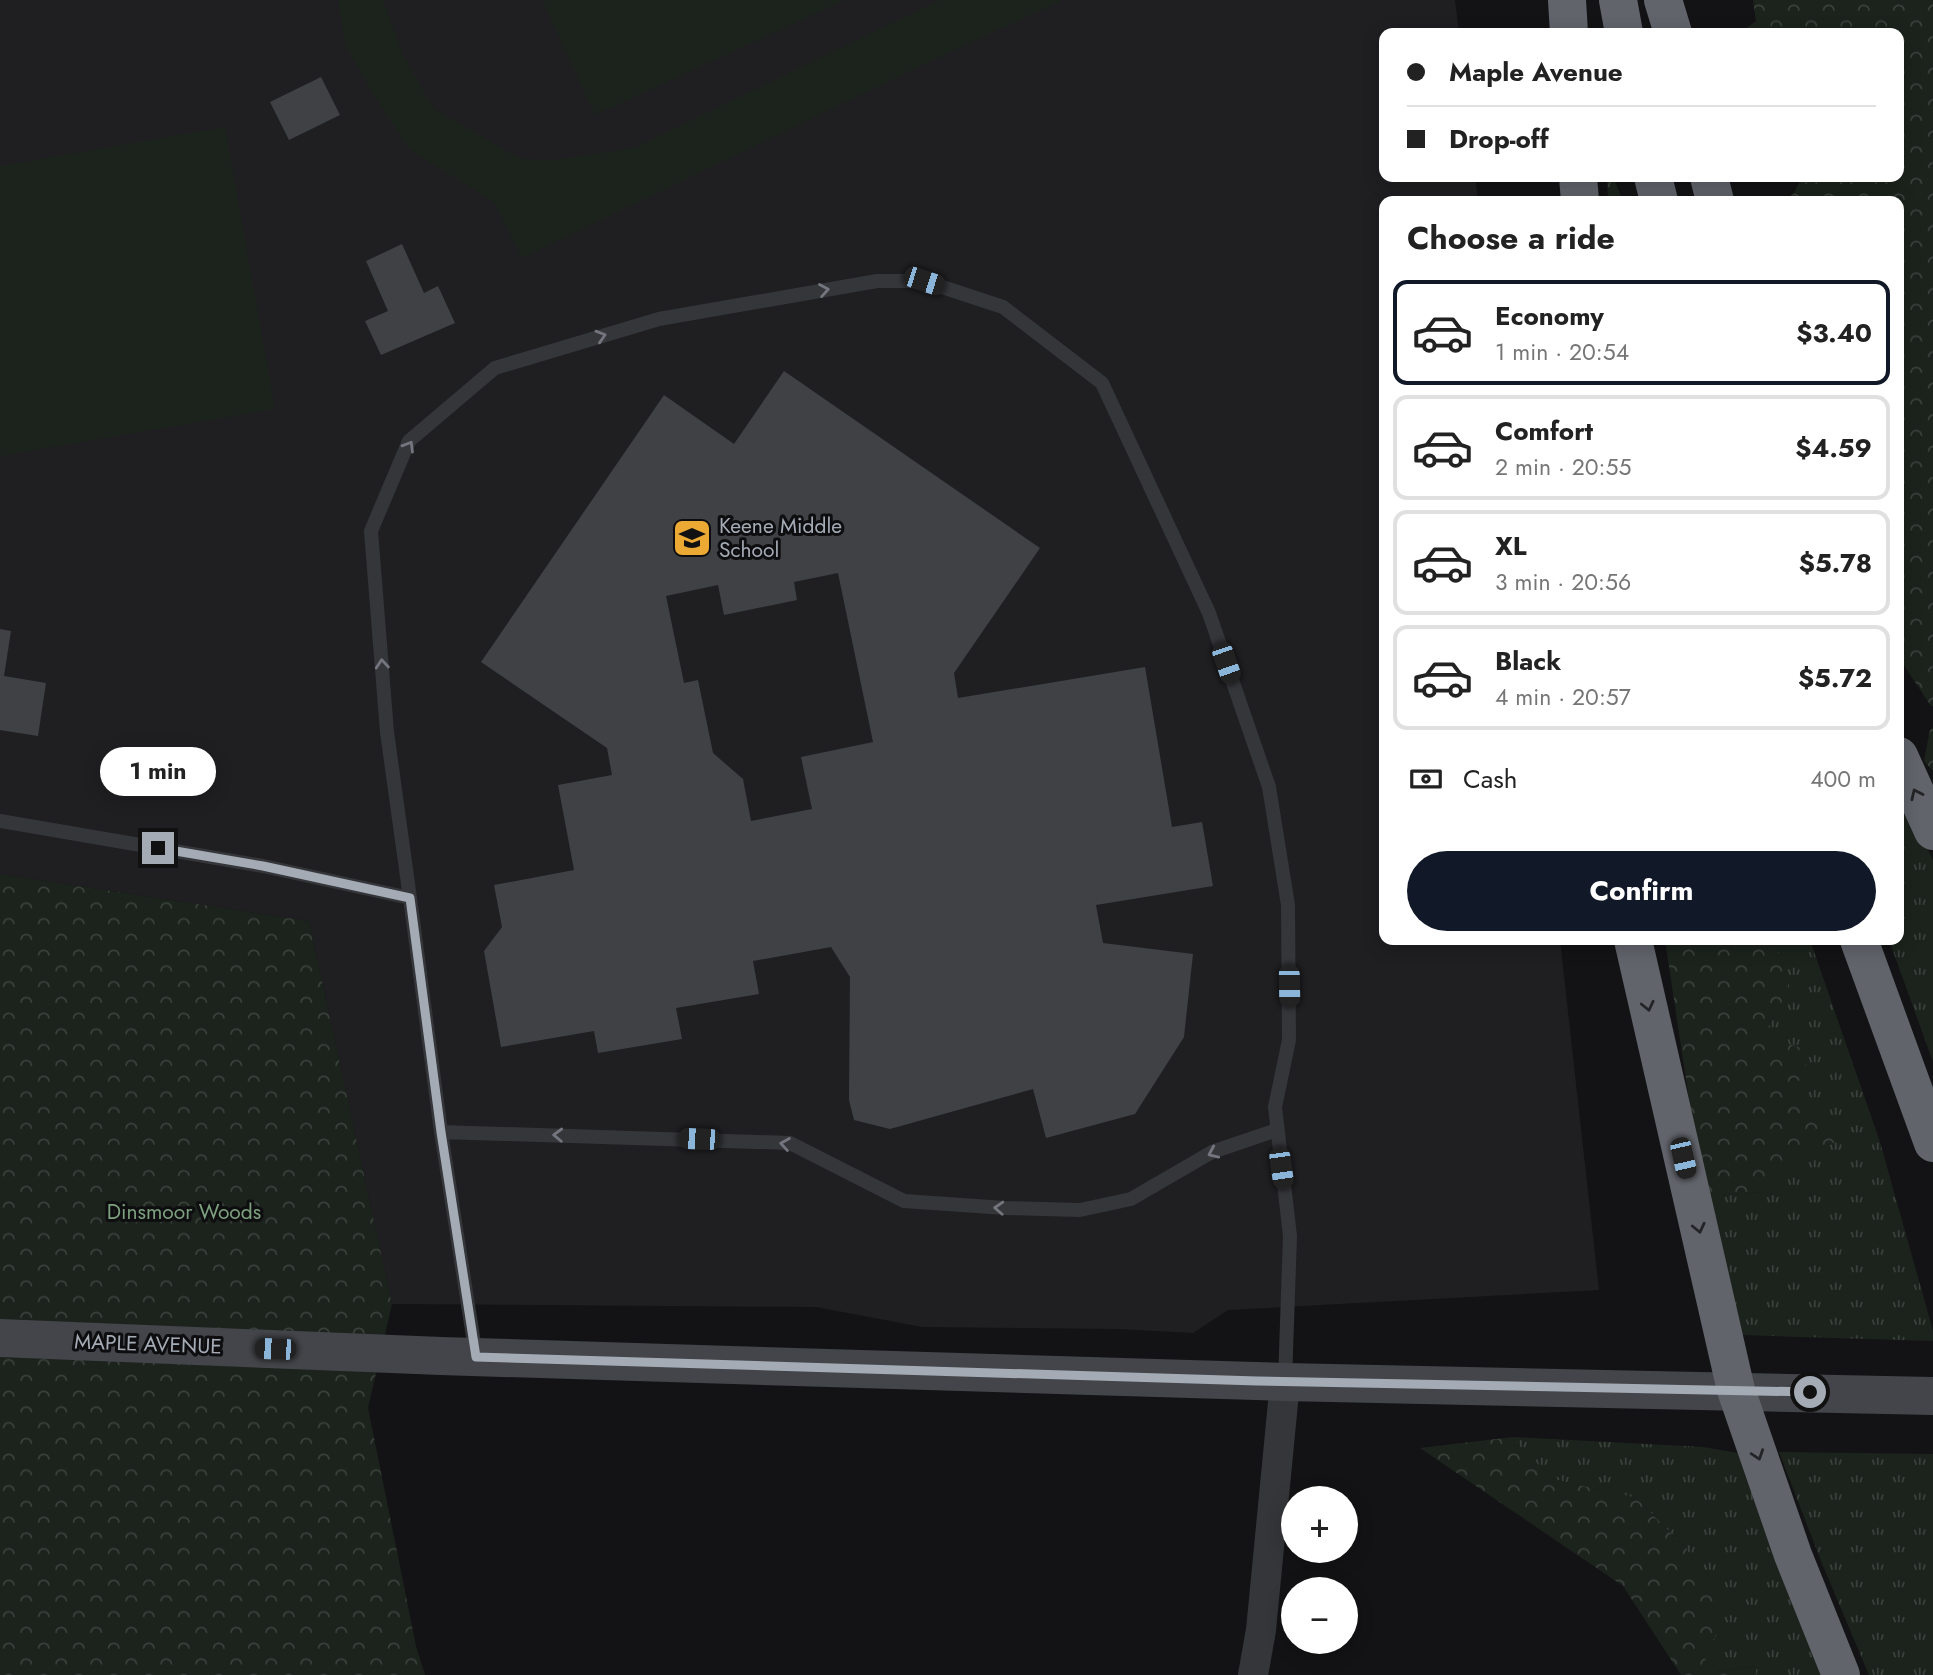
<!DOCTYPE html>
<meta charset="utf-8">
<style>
:root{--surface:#fff;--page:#f6f6f6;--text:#222;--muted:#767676;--line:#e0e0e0;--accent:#111827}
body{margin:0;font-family:Jost,sans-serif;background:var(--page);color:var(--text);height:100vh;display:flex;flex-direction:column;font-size:26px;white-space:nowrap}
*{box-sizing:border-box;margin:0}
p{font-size:23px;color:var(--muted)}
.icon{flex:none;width:38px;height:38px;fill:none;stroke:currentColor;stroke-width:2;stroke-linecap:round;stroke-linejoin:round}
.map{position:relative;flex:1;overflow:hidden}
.details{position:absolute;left:1379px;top:196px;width:525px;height:749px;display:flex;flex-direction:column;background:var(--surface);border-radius:14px;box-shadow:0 4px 18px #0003}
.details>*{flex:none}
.hud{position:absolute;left:1379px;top:28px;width:525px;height:154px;border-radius:14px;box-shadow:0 4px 18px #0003;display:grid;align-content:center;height:154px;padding:0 28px;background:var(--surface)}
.controls{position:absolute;left:1281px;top:1486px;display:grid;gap:14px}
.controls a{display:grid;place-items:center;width:77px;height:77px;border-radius:50%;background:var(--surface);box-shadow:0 4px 18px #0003;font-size:35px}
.end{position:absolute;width:32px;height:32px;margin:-16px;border:9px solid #a5abb5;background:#111;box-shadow:0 0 0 4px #111}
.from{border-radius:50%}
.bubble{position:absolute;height:49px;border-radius:24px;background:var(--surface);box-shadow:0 4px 18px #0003;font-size:23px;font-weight:700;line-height:49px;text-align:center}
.car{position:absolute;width:21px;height:42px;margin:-21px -10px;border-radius:9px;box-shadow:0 0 5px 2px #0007;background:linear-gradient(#222 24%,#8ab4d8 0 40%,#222 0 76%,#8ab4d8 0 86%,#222 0)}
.hud b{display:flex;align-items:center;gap:24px;height:66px;font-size:26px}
.hud b+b{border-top:2px solid var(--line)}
.hud i{width:18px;height:18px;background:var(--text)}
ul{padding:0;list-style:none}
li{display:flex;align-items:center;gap:21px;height:105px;margin:0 14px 10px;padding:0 14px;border:4px solid var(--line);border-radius:14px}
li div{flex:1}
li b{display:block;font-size:26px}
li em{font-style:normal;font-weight:700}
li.selected{border-color:var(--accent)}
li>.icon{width:63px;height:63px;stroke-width:1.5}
h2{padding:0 28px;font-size:32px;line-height:84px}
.pay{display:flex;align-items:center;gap:18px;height:77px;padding:0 28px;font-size:26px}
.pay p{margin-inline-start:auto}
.cta{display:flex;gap:14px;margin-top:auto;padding:14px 28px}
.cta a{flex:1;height:80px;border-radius:42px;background:var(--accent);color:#fff;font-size:28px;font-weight:700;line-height:80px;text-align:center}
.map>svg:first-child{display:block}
.built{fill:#1f1f22}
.grass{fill:url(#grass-tufts)}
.forest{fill:url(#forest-crowns)}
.pitch{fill:#1c231c}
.building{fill:#3f4145;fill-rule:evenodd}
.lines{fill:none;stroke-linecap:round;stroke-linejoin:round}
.lane{stroke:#35363a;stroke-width:14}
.street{stroke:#35363a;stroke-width:30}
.secondary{stroke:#43454a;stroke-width:38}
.highway{stroke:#61646b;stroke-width:38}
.oneway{stroke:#73767e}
.oneway2{stroke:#232427}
.route{stroke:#a5abb5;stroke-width:9}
.labels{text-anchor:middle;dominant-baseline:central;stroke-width:6;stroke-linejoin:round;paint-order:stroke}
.poi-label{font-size:21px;fill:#a5abb5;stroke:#0e0e10;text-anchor:start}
.park-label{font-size:21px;fill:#7da07e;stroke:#0e0e10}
.street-label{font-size:21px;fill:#a5abb5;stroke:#0e0e10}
</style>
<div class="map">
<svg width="1933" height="1675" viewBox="0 0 1933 1675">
<defs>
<pattern id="grass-tufts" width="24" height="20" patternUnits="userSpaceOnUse" patternTransform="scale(1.75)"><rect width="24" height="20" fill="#1c231c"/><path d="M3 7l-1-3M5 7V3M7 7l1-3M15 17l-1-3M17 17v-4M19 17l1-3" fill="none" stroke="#3a403b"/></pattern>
<pattern id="forest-crowns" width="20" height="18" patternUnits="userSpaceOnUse" patternTransform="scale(1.75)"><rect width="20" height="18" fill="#1c231c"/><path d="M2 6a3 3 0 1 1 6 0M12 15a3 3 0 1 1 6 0" fill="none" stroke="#3a403b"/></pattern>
</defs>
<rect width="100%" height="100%" fill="#131315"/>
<path class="built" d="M 0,0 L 1455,0 L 1459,33 L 1384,33 L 1384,177 L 1475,177 L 1478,201 L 1384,201 L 1384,940 L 1560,940 L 1599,1290 L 1228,1310 L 1193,1333 L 1118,1329 L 922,1327 L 816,1307 L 392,1304 L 309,921 L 0,874 Z"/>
<path class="grass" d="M 1607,177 L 1613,177 L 1623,201 L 1608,201 Z
M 1899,785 L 1933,861 L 1933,1062 L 1889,940 L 1899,940 Z
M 1742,940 L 1810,940 L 1880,1142 L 1933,1331 L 1933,1341 L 1742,1335 L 1707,1198 L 1741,1193 L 1769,1192 L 1768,1178 L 1789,1160 L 1834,1143 L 1791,1089 L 1763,1036 L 1790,988 L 1778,953 Z
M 1513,1437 L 1703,1447 L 1738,1453 L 1827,1675 L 1756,1675 L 1755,1666 L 1719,1672 L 1698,1652 L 1716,1580 L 1695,1567 L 1687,1549 L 1636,1498 L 1553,1479 L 1517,1444 Z
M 1779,1452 L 1933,1454 L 1933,1675 L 1869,1675 L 1821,1561 Z"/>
<path class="forest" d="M 1753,0 L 1933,0 L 1933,706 L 1931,706 L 1899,658 L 1899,201 L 1785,201 L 1794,193 L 1800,181 L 1784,177 L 1899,177 L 1899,33 L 1740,33 L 1756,21 Z
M 1933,728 L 1933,771 L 1924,761 L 1930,730 Z
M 0,874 L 309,921 L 392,1304 L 368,1408 L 416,1646 L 425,1675 L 0,1675 Z
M 1665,940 L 1742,940 L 1778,952 L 1790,988 L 1763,1036 L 1805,1049 L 1806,1072 L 1792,1089 L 1808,1110 L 1829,1116 L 1834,1143 L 1789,1161 L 1768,1178 L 1770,1192 L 1741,1193 L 1707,1198 L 1694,1132 Z
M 1513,1437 L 1517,1444 L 1553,1479 L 1636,1498 L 1687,1549 L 1695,1567 L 1716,1580 L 1715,1638 L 1699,1653 L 1719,1672 L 1756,1666 L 1756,1675 L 1681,1675 L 1623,1586 L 1420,1448 Z"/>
<path class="pitch" d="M 338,0 L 383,0 L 403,55 L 434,109 L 521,159 L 554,160 L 634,148 L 940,0 L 1063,0 L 950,52 L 522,258 L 494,202 L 409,149 L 373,94 L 345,44 Z
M 542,0 L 845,0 L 595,115 Z
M 225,127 L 275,409 L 0,456 L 0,166 Z"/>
<path class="building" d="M 321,77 L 340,115 L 289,140 L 270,102 Z
M 402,244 L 424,293 L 438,286 L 455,323 L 381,355 L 365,321 L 388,311 L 366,261 Z
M 784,371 L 1040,548 L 954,673 L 958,698 L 1145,667 L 1172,827 L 1202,822 L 1213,886 L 1096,905 L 1103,943 L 1193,954 L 1184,1037 L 1135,1114 L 1046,1138 L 1033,1089 L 890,1129 L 854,1120 L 849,1100 L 850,977 L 831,947 L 753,961 L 759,994 L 676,1008 L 682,1039 L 598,1053 L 594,1031 L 501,1047 L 484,951 L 502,927 L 494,885 L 574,870 L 558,785 L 612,775 L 607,748 L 481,662 L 664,395 L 734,444 ZM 838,573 L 873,742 L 801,757 L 812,809 L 751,821 L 743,779 L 713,753 L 698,680 L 684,683 L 666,596 L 718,585 L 724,615 L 797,600 L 794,582 Z
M 0,629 L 11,631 L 4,676 L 46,683 L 38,736 L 0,730 Z"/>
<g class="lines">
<path class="lane" d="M 0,821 L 263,866 L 410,898 L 441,1132 L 476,1356
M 410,898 L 387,732 L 371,531 L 409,441 L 495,368 L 659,319 L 877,281 L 924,281 L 1003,307 L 1102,383 L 1209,613 L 1269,787 L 1288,905 L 1289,1040 L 1275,1107 L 1290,1236 L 1285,1381
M 441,1132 L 790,1143 L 904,1201 L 1005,1208 L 1080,1210 L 1131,1199 L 1212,1152 L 1277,1130"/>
<path class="street" d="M 1253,1675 L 1261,1630 L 1285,1382"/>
<path class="secondary" d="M 0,1338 L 441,1356 L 1285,1382 L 1933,1396"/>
<path class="highway" d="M 1567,0 L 1569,33
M 1618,0 L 1624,33
M 1663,0 L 1673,33
M 1578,177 L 1580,201
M 1653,177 L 1659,201
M 1709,177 L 1715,201
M 1899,756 L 1933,831
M 1633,940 L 1736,1390 L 1793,1555 L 1841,1675
M 1859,940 L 1933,1143"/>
</g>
<defs><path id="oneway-chevron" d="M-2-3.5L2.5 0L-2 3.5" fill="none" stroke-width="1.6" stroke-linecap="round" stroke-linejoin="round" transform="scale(1.75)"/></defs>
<g class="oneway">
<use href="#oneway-chevron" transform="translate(824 290) rotate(-10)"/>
<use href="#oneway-chevron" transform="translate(601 336) rotate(-17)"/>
<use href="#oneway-chevron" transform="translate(409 446) rotate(-59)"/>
<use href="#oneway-chevron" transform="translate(382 664) rotate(-95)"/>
<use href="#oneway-chevron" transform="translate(558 1135) rotate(-178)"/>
<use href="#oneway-chevron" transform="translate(785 1144) rotate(-171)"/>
<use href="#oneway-chevron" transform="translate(1213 1153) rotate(156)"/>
<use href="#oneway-chevron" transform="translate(999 1208) rotate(-177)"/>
</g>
<g class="oneway2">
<use href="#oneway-chevron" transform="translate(1916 794) rotate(-115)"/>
<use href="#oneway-chevron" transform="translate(1648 1006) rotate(77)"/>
<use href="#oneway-chevron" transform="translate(1699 1228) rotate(77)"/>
<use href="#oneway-chevron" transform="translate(1758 1455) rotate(71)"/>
</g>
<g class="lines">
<path class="route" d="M 158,848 L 263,866 L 410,898 L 441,1132 L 476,1357 L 1257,1381 L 1810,1392"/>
</g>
<defs>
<symbol id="school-square" viewBox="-11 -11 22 22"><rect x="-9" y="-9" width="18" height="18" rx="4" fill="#ecaa35" stroke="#0e0e10"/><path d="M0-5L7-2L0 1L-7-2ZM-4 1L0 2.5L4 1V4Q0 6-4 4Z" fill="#111"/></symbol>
</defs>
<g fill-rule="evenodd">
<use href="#school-square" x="670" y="516" width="44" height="44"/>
</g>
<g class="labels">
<g class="poi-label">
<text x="719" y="526">Keene Middle<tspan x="719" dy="24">School</tspan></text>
</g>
<g class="park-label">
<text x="184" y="1212">Dinsmoor Woods</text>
</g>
<g class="street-label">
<text transform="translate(148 1344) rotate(2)">MAPLE AVENUE</text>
</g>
</g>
</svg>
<div class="controls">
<a>+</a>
<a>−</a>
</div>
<i class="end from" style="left:1810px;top:1392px"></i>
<i class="end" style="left:158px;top:848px"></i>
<div class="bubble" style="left:100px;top:747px;width:116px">1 min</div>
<i class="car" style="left:924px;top:281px;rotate:108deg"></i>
<i class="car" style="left:1226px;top:663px;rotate:161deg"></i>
<i class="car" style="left:1289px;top:986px;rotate:179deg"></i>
<i class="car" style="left:699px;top:1139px;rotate:272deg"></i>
<i class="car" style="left:1683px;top:1158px;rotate:167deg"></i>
<i class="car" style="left:1281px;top:1168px;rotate:172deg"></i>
<i class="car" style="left:275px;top:1349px;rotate:272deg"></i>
<div class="hud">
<b><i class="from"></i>Maple Avenue</b>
<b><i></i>Drop-off</b>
</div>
<section class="details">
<h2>Choose a ride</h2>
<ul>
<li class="selected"><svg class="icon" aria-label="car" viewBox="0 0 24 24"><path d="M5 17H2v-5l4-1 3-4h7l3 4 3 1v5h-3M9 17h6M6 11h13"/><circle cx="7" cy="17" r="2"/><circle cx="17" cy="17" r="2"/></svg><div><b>Economy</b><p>1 min · 20:54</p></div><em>$3.40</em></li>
<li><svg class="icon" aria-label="car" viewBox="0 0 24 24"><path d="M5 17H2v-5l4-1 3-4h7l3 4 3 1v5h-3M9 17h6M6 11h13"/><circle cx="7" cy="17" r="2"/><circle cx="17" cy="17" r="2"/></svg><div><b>Comfort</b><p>2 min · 20:55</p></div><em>$4.59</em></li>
<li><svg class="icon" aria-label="car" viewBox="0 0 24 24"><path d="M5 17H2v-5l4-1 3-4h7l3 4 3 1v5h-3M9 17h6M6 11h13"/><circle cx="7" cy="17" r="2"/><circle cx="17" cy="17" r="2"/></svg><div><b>XL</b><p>3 min · 20:56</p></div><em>$5.78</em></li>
<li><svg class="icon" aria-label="car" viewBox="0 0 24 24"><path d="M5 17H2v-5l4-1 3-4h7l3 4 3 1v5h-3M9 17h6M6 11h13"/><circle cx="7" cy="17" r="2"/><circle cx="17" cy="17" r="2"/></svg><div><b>Black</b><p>4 min · 20:57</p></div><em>$5.72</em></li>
</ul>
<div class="pay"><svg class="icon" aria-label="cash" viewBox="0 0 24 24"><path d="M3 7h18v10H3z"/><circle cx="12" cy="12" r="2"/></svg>Cash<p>400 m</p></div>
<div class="cta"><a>Confirm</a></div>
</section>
</div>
